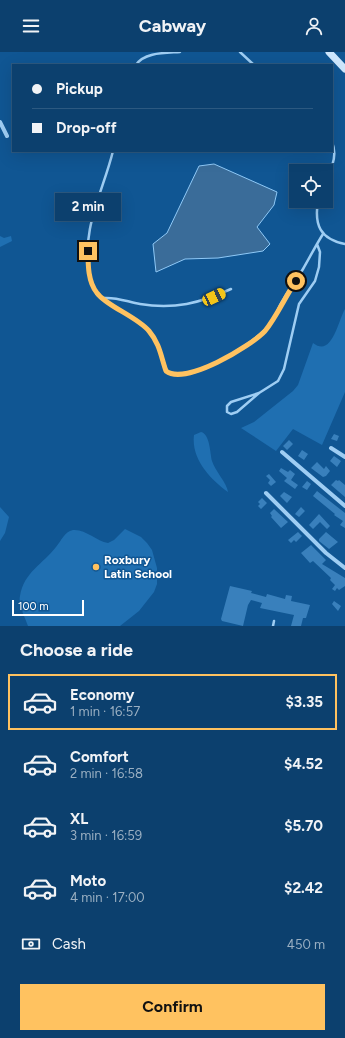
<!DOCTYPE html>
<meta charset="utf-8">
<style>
:root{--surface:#0c406e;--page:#154773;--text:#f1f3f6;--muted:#9aafc2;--line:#2c5981;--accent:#ffc260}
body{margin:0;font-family:Figtree,sans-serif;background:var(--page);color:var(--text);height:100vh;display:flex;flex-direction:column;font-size:15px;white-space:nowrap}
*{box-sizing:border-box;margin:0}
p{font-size:13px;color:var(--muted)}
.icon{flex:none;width:22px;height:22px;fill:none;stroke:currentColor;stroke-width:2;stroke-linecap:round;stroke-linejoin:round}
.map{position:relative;height:574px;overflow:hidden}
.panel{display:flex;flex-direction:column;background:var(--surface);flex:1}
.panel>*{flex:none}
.hud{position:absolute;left:12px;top:12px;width:321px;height:88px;border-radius:0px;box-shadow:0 4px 16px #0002,0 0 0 1px var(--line);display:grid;align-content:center;height:88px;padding:0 20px;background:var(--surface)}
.fabs{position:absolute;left:289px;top:112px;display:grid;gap:8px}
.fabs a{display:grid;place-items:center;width:44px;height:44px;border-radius:0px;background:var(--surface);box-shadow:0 4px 16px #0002,0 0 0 1px var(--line);font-size:20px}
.scale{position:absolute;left:12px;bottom:10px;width:72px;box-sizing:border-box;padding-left:4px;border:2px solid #fff;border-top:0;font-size:11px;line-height:14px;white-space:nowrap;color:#fff;-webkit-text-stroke:3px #105693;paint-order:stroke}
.end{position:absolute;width:18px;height:18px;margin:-9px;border:5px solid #ffc260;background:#111;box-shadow:0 0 0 2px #111}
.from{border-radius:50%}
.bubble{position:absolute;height:28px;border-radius:0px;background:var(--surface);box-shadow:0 4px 16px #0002,0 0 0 1px var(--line);font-size:13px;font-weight:700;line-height:28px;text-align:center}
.car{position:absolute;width:12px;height:24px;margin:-12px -6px;border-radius:5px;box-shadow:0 0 3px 1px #0007;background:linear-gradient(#f5c518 24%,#345 0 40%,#f5c518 0 76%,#345 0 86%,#f5c518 0)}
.hud b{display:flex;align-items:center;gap:14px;height:38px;font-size:15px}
.hud b+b{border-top:1px solid var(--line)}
.hud i{width:10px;height:10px;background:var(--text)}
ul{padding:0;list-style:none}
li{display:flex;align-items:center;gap:12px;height:56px;margin:0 8px 6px;padding:0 12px;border:2px solid transparent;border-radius:0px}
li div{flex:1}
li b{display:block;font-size:15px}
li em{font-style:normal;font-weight:700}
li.selected{border-color:var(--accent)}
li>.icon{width:36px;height:36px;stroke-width:1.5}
h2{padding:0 20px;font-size:18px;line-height:48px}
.pay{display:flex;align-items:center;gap:10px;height:44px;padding:0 20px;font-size:15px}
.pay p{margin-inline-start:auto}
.button{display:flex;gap:8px;margin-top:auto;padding:8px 20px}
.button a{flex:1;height:46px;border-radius:0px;background:var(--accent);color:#111;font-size:16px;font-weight:700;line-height:46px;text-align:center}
header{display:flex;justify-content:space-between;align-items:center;height:52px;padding:0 20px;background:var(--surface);font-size:18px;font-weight:700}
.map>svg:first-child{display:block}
.green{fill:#1f6fb1}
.water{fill:#3a6c99;stroke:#8fc9f7}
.building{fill:#3980bc}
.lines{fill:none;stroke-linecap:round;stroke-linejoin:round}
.lane{stroke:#9ecdf3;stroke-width:2.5}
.street{stroke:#9ecdf3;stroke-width:4}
.secondary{stroke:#cde6fd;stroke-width:7}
.route{stroke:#ffc260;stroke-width:5}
.poi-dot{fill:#ffc260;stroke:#105693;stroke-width:1.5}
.labels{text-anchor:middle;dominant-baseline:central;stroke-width:3;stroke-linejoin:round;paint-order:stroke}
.poi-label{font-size:12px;font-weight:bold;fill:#fff;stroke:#105693;text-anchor:start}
</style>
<header><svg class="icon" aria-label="menu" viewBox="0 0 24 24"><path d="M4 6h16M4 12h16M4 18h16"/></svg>Cabway<svg class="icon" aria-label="person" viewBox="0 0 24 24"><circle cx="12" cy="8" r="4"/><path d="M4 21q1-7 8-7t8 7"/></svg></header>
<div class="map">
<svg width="345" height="574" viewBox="0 0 345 574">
<rect width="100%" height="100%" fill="#105693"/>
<path class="green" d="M 0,184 L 4,186 L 11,184 L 12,189 L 0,195 Z
M 345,257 L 345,340 L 322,393 L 293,377 L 276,399 L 241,376 L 254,370 L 293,339 L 298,333 L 313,291 C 332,306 338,269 345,257 Z
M 201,380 C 210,382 210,401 212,409 C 215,419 227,431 228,440 C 210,427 191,407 194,383 Z
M 0,455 L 9,465 L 5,481 L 0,489 Z
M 125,477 L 141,485 L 147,491 L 152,498 L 157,516 L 157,532 L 154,540 L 139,559 L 120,574 L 28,574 C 25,565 18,553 20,544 C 24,520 43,512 56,495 C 62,488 64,480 73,478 C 86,477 96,489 108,491 L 114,488 Z"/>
<path class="water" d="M 214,112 L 277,140 L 274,153 L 257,175 L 270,192 L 263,199 L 218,206 L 185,207 L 156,220 L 153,192 L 167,181 L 199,114 Z"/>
<path class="building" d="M 334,382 L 339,384 L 337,389 L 331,387 Z
M 289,388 L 293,392 L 287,398 L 283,394 Z
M 302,398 L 308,402 L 304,408 L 298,404 Z
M 334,404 L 341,409 L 337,415 L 330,409 Z
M 317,410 L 324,417 L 326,414 L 330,419 L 326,424 L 323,425 L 311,416 Z
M 281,416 L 288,420 L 290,418 L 295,422 L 291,428 L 298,433 L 295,437 L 284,429 L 287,426 L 279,419 Z
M 269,422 L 276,430 L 271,434 L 268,431 L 270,428 L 266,424 Z
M 336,428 L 338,429 L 339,428 L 345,433 L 345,445 L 331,433 Z
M 307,429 L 311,432 L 307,438 L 302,435 Z
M 317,439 L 345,461 L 345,476 L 340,473 L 343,469 L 334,463 L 335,462 L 313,444 Z
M 284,440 L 292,445 L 287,451 L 280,444 Z
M 262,446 L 267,451 L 261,457 L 258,454 L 260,452 L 258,450 Z
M 301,455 L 305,459 L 299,465 L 295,462 Z
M 274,457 L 288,470 L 281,476 L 271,465 L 272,464 L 270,461 Z
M 319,462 L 330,474 L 327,477 L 320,470 L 313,477 L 309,473 Z
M 298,480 L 302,484 L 296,490 L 294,488 L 291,491 L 288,488 Z
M 326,480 L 338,490 L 329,497 L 319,489 L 319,487 Z
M 311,493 L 326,508 L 322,512 L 345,526 L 345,534 L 339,538 L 337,536 L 335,539 L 332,537 L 335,533 L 330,528 L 331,526 L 313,509 L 310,511 L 301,501 Z
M 230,534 L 252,539 L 251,541 L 266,545 L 267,542 L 285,547 L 286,543 L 292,544 L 291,549 L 310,553 L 306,566 L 303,566 L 301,574 L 291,574 L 294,563 L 260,556 L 262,551 L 251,548 L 248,553 L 243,574 L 222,569 L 221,567 Z
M 334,549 L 341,554 L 338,559 L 332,552 Z"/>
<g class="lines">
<path class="lane" d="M 240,0 L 254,13
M 136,13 C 144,0 166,1 180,0
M 113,99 C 103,140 80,179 90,223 C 91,230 93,238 98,243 C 117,262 145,265 158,293 C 162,301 163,310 167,319 C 187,336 257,290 270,272 C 276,265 278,255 283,248 C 289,237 297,227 303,217 C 310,205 316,193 323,182
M 326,126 C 333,115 337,102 332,90
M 318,149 C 314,173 320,187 345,192
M 104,246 C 117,245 128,250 140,252 C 174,258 200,251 231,237
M 259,341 L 237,360 L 231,362 L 227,360 L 227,354 L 231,350 L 259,341 L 278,329 L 284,317 L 299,252 L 315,229 L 319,215 L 320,200 L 317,192
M 273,574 L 274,569"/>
<path class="street" d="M 0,70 L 7,84
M 331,396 L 345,405
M 282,400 L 345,454
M 266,441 L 326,501 L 345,516"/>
<path class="secondary" d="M 329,0 L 345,17"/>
</g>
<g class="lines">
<path class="route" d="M 88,199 C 88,213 88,230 97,241 C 106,254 136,264 149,279 C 160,292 161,305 166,319 C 185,334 251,294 265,279 C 277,264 285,245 296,229"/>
</g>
<circle class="poi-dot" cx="96" cy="515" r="4"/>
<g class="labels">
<g class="poi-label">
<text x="104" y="508">Roxbury<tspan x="104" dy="14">Latin School</tspan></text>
</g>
</g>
</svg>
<div class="fabs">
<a><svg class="icon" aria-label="locate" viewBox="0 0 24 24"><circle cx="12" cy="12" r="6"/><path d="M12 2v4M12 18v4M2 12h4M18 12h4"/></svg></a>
</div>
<div class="scale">100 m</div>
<i class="end from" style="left:296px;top:229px"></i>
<i class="end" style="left:88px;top:199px"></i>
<div class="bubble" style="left:55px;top:141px;width:66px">2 min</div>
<i class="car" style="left:214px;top:245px;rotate:65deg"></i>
<div class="hud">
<b><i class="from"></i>Pickup</b>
<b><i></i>Drop-off</b>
</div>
</div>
<section class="panel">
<h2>Choose a ride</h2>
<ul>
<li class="selected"><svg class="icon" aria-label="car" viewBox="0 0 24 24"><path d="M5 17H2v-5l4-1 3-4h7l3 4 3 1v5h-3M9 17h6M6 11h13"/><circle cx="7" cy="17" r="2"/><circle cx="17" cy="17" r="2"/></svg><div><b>Economy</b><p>1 min · 16:57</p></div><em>$3.35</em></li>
<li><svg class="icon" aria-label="car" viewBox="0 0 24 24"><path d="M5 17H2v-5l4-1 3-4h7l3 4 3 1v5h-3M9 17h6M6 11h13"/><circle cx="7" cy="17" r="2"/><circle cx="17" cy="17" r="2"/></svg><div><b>Comfort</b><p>2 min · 16:58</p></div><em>$4.52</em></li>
<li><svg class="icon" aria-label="car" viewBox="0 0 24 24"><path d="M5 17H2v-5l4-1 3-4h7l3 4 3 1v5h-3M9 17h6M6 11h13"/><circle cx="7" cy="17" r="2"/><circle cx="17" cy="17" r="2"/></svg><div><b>XL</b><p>3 min · 16:59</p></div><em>$5.70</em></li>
<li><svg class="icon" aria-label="car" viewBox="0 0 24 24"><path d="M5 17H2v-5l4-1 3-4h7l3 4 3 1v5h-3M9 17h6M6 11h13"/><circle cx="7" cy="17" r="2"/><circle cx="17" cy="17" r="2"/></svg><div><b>Moto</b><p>4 min · 17:00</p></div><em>$2.42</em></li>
</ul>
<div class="pay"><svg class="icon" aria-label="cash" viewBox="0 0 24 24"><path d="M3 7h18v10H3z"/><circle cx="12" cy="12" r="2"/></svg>Cash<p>450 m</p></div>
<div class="button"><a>Confirm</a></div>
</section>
